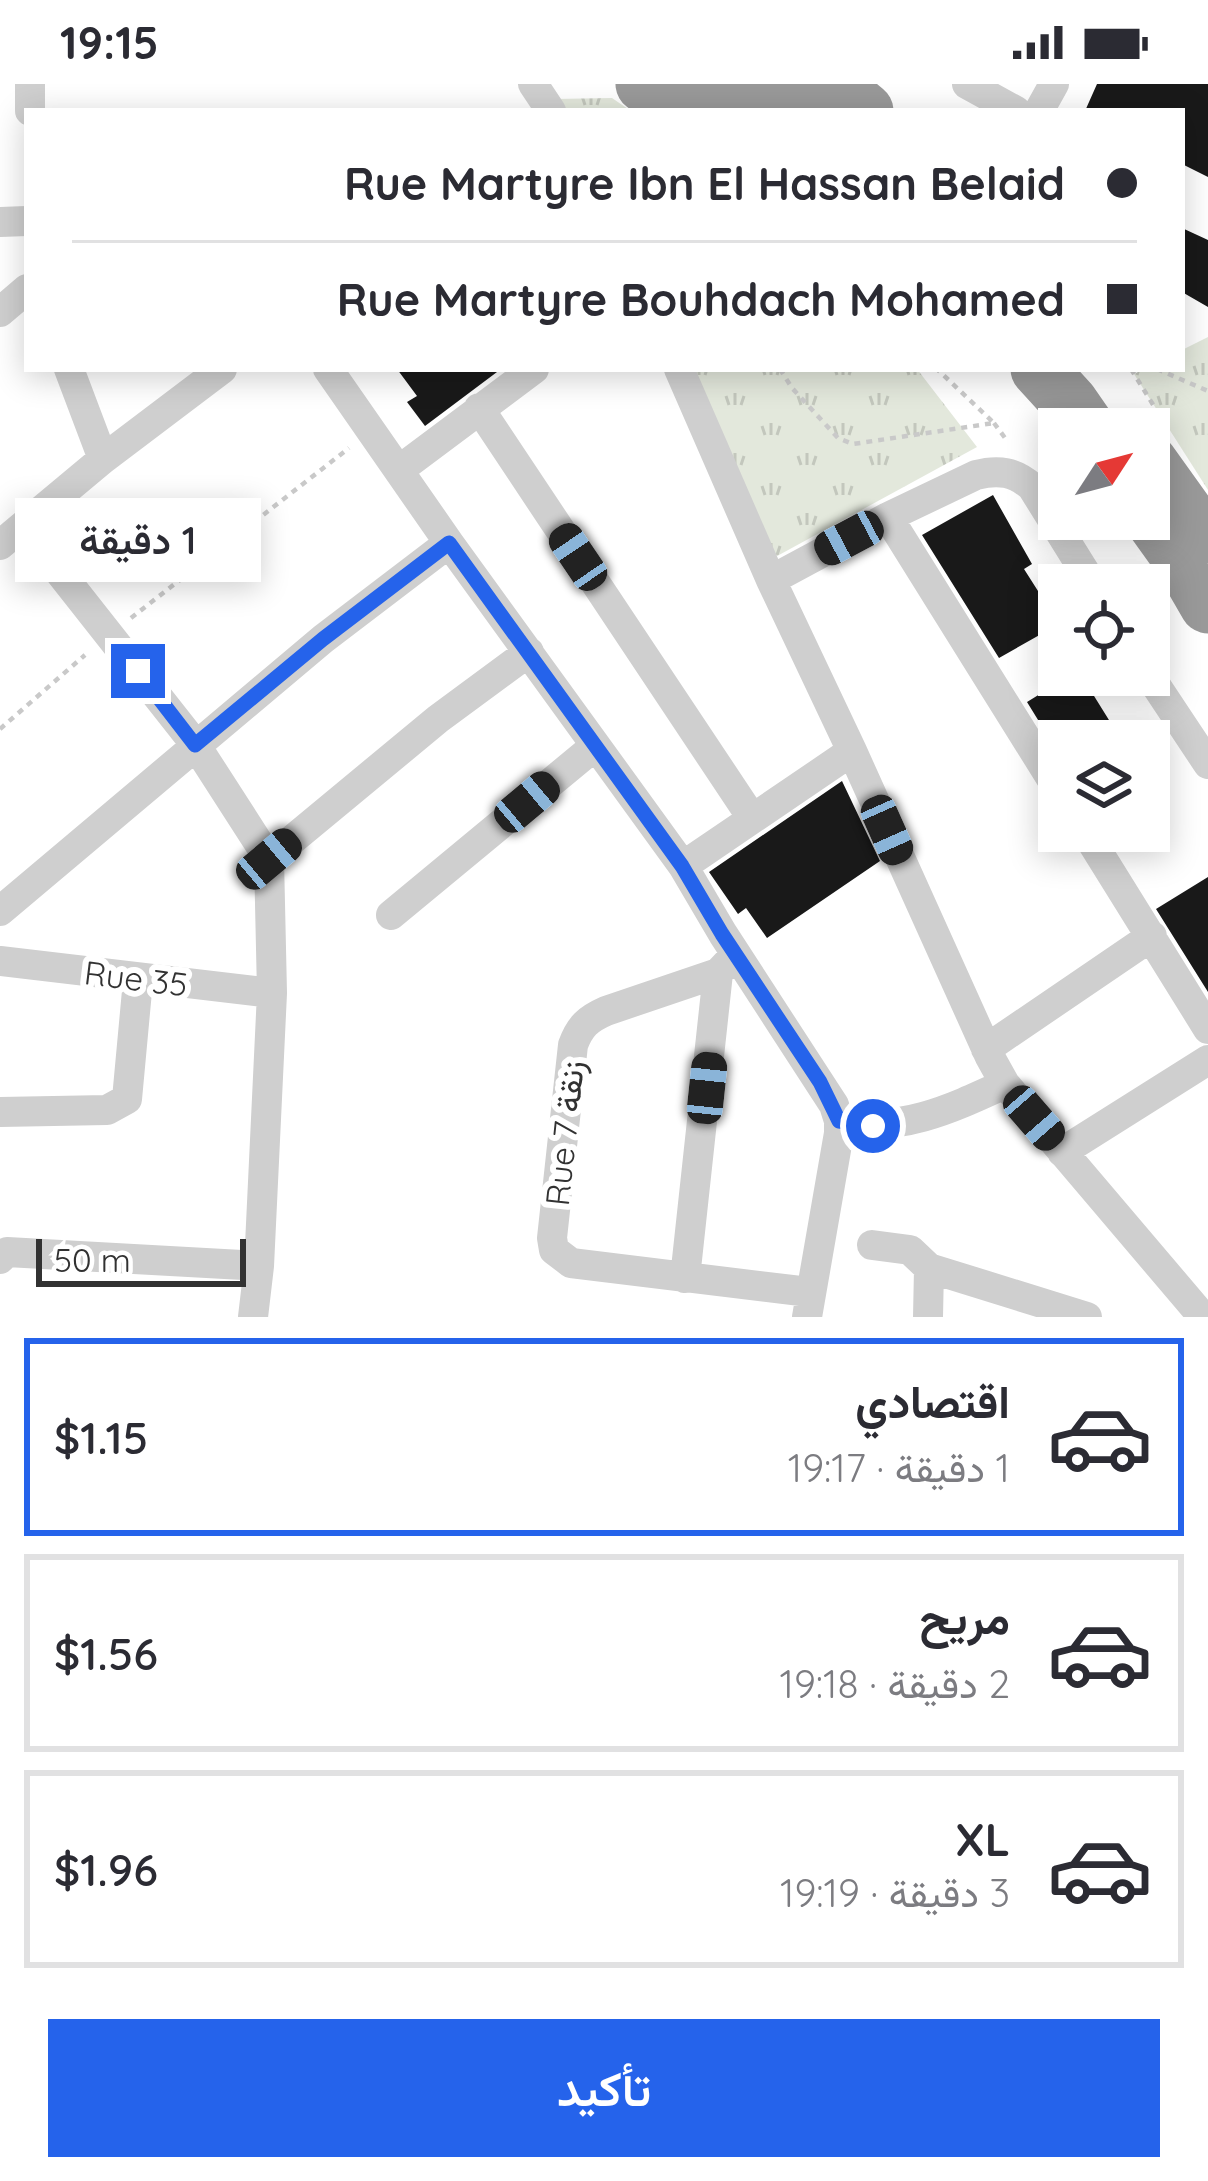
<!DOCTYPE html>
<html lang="ar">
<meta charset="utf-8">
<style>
:root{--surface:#fff;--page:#f2f2f3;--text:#2b2b33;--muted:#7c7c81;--line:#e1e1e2;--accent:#2563eb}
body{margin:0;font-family:Quicksand,Vazirmatn,sans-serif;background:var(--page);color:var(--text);direction:rtl;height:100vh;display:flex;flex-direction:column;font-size:45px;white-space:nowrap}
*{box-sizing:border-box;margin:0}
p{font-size:39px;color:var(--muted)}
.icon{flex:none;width:66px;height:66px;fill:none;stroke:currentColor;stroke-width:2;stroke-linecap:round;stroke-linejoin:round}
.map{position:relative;height:1233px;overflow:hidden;direction:ltr}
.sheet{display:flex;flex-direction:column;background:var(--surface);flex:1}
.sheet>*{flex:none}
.banner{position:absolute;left:24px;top:24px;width:1161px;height:264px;border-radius:0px;box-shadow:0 6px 30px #0003;direction:rtl;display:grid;align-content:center;height:264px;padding:0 48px;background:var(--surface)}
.needle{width:78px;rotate:54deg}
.fabs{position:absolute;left:1038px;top:324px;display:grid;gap:24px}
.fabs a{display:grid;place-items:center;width:132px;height:132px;border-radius:0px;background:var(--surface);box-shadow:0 6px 30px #0003;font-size:60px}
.scale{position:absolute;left:36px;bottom:30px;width:210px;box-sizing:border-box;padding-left:12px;border:6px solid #323232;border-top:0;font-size:33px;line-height:42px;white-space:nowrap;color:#323232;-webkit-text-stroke:9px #fff;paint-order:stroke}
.end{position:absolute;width:54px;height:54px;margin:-27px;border:15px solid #2563eb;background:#fff;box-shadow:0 0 0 6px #fff}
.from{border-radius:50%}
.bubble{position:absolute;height:84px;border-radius:0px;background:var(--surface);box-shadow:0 6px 30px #0003;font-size:39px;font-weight:600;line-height:84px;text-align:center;direction:rtl}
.car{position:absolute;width:36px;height:72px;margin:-36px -18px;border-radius:15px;box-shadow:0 0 9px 3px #0007;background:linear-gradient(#222 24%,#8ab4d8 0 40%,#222 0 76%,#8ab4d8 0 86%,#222 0)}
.banner b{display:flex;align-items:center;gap:42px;height:114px;font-size:45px}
.banner b+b{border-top:3px solid var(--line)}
.banner i{width:30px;height:30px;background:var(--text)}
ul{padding:21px 0 0;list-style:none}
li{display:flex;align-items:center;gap:36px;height:198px;margin:0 24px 18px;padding:0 24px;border:6px solid var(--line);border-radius:0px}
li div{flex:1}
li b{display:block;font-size:45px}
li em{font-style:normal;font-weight:600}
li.active{border-color:var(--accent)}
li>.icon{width:108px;height:108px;stroke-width:1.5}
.cta{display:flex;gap:24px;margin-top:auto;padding:24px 48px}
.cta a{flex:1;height:138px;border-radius:0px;background:var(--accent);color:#fff;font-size:48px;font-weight:600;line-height:138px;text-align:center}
.status{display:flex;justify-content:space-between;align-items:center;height:84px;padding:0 60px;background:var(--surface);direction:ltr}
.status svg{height:33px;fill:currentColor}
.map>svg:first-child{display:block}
.park{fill:url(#park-tufts)}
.building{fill:#191919}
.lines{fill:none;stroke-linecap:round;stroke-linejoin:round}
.path{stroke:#c9c9c9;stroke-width:4.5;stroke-dasharray:6 6;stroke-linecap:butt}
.street{stroke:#cfcfcf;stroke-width:30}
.highway{stroke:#999;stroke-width:57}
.route{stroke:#2563eb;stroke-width:15}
.labels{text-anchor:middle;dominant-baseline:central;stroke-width:12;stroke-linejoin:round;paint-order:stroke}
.street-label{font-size:33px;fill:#323232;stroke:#fff}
</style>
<div class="status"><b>19:15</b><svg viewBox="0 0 49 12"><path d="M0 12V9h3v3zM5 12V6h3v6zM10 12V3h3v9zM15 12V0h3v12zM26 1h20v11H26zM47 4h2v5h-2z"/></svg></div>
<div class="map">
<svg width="1208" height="1233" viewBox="0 0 1208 1233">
<defs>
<pattern id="park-tufts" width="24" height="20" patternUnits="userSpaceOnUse" patternTransform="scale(3)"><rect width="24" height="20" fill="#e3e8dc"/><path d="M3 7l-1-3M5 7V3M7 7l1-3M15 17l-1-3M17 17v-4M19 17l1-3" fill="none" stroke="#c3c7bd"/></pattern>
</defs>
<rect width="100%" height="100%" fill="#fff"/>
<path class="park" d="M 612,14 L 631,27 L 560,27 L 555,15 Z
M 1208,253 L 1208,406 L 1134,290 L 1144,285 L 1182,285 L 1182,266 Z
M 679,285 L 917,285 L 977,363 L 768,477 Z"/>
<path class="building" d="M 1097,0 L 1208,0 L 1208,93 L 1182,80 L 1182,27 L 1085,27 Z
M 1182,144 L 1208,156 L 1208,223 L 1182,208 Z
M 397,285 L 501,285 L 425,342 L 407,318 L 417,312 Z
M 993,411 L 1032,480 L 1024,485 L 1059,540 L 999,574 L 922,451 Z
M 1071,591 L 1081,591 L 1122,657 L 1059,657 L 1059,670 L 1027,618 Z
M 842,697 L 880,777 L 767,854 L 746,824 L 738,830 L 709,788 Z
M 1208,793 L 1208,908 L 1156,825 Z"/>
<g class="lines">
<path class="path" d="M 780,285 L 792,304 L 838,354 L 853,360 L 994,339 L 937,285
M 1131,285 L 1165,340
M 1157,285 L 1208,307
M 994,339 L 1008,358
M 131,534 L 349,364
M 0,645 L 85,571"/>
<path class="street" d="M 533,0 L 551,27
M 967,0 L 1016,27
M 30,27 L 30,0
M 1039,27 L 1054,0
M 0,138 L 27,137
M 0,228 L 27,205
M 69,285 L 103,375
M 328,285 L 449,459 L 683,782 L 723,850 L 834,1021 L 839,1037 L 839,1049 L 807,1233
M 679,285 L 771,496 L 852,667 L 990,973 L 1005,1000 L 1203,1233
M 479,324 L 752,734
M 399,386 L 534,285
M 888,433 L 1059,707
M 24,443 L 195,660 L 269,775 L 272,909 L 259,1182 L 253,1233
M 0,461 L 103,375 L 222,285
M 771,496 L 888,433 L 976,391 C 999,385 1015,388 1032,403 L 1093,501
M 1149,591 L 1208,680
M 1085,747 L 1208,945
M 269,775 L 438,635 L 529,568
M 683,782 L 852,667
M 0,827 L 323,555 L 449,459
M 391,831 L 595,662
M 736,870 L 718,889 L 606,927 C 588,935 580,942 573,961 L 552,1154 L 554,1166 L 571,1179 L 809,1208
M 0,877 L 272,909
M 986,965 L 1152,852
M 0,1028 L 107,1026 L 127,1015 L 138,896
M 839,1037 C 900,1049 951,1025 1005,1000
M 1062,1068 L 1208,976
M 872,1161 L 910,1166 L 929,1184 L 1087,1233
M 0,1175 L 7,1168 L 259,1182
M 685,1194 L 718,889
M 928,1233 L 929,1184"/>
<path class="highway" d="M 644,0 L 679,27
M 716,0 L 754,27
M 780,0 L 815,27
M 832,0 L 865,27
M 1039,285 L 1070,319 L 1088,345
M 1149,378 L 1202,452
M 1149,430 L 1182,476 L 1208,521"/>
</g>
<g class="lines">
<path class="route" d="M 138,587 L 195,661 L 323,555 L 449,459 L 682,782 L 722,850 L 820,998 L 839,1037 L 873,1042"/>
</g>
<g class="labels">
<g class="street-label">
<text transform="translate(136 894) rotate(7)">Rue 35</text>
<text transform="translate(564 1049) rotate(-84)">Rue 7 زنقة</text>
</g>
</g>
</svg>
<div class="fabs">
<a><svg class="needle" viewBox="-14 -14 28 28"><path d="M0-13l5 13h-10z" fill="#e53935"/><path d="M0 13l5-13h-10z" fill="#7c7c81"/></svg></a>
<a><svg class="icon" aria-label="locate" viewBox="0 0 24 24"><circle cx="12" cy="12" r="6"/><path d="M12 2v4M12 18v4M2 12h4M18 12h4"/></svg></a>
<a><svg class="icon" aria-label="layers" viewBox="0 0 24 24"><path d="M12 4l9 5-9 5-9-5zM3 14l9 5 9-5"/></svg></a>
</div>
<div class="scale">50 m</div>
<i class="end from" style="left:873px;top:1042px"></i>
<i class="end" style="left:138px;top:587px"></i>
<div class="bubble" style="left:15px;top:414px;width:246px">1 دقيقة</div>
<i class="car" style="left:849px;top:454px;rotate:242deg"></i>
<i class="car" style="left:578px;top:473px;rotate:326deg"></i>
<i class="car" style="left:527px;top:718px;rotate:50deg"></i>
<i class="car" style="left:887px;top:746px;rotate:156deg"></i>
<i class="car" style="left:269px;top:775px;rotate:50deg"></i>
<i class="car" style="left:707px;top:1004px;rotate:6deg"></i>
<i class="car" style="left:1034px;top:1034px;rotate:139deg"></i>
<div class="banner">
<b><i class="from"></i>Rue Martyre Ibn El Hassan Belaid</b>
<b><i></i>Rue Martyre Bouhdach Mohamed</b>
</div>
</div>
<section class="sheet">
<ul>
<li class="active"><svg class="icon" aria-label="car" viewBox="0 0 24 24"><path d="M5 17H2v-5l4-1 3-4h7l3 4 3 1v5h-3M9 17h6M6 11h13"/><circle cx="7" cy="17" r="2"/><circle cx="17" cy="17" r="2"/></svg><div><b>اقتصادي</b><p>1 دقيقة · 19:17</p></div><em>$1.15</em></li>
<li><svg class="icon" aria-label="car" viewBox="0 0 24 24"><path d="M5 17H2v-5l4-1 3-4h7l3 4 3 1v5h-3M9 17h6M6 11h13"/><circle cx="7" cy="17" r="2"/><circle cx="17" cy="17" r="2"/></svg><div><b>مريح</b><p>2 دقيقة · 19:18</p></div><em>$1.56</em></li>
<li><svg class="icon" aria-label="car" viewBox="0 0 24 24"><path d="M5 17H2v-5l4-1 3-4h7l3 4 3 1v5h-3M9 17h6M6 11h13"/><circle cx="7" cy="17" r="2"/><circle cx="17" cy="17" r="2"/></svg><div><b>XL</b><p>3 دقيقة · 19:19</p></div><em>$1.96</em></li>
</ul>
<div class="cta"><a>تأكيد</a></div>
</section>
